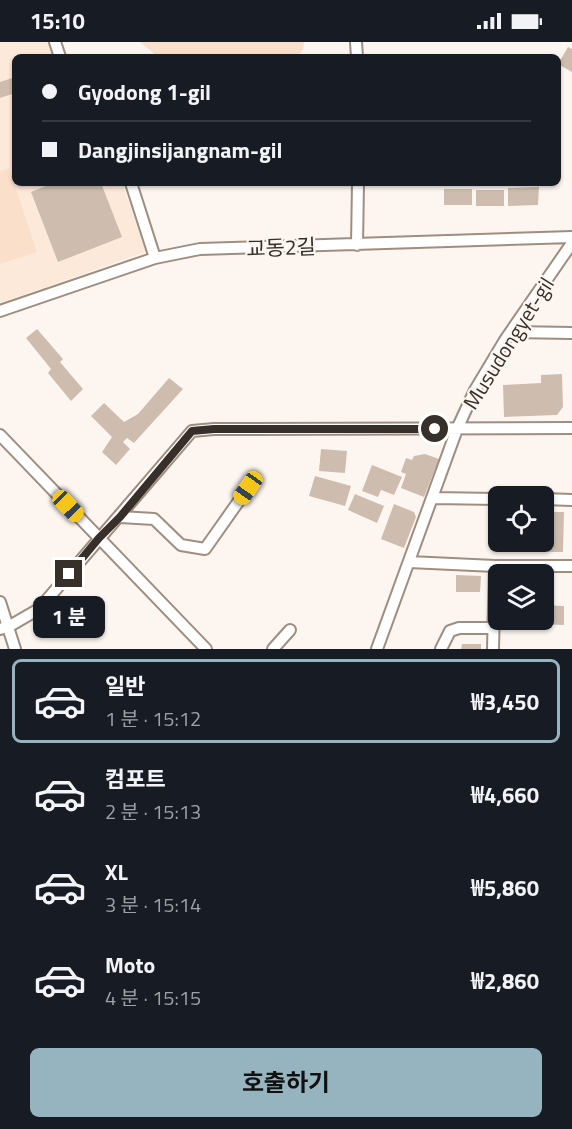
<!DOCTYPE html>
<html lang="ko">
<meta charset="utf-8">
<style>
:root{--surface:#171b24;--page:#20242c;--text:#f1f3f6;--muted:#9ea1a6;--line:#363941;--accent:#96b4bf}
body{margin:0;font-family:"Titillium Web","Noto Sans KR",sans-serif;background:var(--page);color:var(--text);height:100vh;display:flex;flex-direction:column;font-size:22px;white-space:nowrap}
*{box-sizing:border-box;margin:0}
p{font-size:20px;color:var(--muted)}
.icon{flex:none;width:33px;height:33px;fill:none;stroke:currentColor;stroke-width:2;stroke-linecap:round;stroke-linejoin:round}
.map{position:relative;height:607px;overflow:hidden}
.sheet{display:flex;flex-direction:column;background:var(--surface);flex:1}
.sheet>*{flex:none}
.guide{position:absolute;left:12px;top:12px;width:549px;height:132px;border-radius:9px;box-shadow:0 2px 4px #0004;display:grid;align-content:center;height:132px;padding:0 30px;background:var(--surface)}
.buttons{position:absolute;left:488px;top:444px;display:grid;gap:12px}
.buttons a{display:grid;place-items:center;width:66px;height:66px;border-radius:9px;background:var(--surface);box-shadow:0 2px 4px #0004;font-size:30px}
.end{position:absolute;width:27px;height:27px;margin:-14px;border:8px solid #37302a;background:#fff;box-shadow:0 0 0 3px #fff}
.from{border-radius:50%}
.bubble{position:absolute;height:42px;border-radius:9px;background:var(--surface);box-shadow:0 2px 4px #0004;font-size:20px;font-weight:700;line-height:42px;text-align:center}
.car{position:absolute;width:18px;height:36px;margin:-18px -9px;border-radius:8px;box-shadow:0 0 4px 2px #0007;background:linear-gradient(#f5c518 24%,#345 0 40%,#f5c518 0 76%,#345 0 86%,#f5c518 0)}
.guide b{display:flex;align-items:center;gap:21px;height:57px;font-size:22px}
.guide b+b{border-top:2px solid var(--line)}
.guide i{width:15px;height:15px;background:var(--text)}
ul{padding:10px 0 0;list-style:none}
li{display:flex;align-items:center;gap:18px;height:84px;margin:0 12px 9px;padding:0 18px;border:3px solid transparent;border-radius:9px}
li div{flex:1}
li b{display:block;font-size:22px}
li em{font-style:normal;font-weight:700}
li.active{border-color:var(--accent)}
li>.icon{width:54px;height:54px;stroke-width:1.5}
.primary-button{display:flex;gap:12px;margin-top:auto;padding:12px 30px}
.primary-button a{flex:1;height:69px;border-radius:9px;background:var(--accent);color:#111;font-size:24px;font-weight:700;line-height:69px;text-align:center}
.status{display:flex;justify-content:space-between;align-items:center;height:42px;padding:0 30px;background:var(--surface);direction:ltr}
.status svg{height:16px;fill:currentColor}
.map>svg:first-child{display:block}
.built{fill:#fde9d9}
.green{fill:#fae0cb}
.building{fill:#cebdae}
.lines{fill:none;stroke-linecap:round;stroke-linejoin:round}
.minor-casing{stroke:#9f8e80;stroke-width:14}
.minor{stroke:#fff;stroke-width:10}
.route{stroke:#37302a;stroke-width:8}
.labels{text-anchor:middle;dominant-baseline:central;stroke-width:4.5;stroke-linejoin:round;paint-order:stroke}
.street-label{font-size:21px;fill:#37302a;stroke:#fdf6f0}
</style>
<div class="status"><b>15:10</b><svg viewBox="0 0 49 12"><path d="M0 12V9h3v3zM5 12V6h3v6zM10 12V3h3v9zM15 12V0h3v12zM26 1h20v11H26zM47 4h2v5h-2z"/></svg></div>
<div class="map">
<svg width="572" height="607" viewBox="0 0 572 607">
<rect width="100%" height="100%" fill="#fdf6f0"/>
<path class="built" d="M 0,0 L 51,0 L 55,15 L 15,15 L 15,141 L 122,141 L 146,210 L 0,261 Z"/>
<path class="green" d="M 140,0 L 304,0 L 303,8 L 296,15 L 158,15 Z
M 9,126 L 37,210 L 0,222 L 0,129 Z"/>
<path class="building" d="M 568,5 L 572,7 L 572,30 L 558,22 Z
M 15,35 L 15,51 L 0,56 L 0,40 Z
M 53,141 L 101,141 L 122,195 L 58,220 L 31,150 Z
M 539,145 L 538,163 L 508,164 L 508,146 Z
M 444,147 L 472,147 L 472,163 L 444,163 Z
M 476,148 L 504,148 L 504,164 L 476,164 Z
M 37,287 L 63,317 L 60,320 L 83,347 L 71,359 L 48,331 L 51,327 L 26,296 Z
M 562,332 L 563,365 L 557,373 L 504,375 L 503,343 L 541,341 L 541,333 Z
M 169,336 L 183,347 L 134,401 L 127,396 L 123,400 L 130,407 L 116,423 L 102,410 L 112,395 L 91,374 L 104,361 L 124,380 L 138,372 Z
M 321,407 L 347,409 L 345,431 L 319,429 Z
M 425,412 L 439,417 L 424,455 L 401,446 L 406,432 L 401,430 L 406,416 L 412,418 L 414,414 Z
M 372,423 L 402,435 L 394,453 L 381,448 L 378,455 L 362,449 Z
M 315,434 L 351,444 L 345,464 L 309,454 Z
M 355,452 L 384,464 L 377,481 L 348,468 Z
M 394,462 L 414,470 L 416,475 L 404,506 L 381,497 Z
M 543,470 L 564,470 L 563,510 L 546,510 L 546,488 L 543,488 Z
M 456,533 L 481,534 L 480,550 L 456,550 Z
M 543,563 L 564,564 L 564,583 L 533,582 L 534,578 L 543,578 Z
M 462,602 L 481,602 L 481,607 L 461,607 Z"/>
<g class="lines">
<defs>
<path id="minor" d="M 55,0 L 60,15
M 356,0 L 357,15
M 131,141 L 155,216
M 357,203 L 358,141
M 0,269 L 155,216 L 200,207 L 572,195
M 512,290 L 572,291
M 0,393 L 206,607
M 433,456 L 498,457
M 543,457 L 572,458
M 120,475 L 154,477 L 181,503 L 205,507 L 248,446
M 409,520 L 495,524 L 572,524
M 0,560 L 15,607
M 0,587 L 8,585 L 39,567 L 192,389 L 214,387 L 572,386
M 273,607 L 290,588
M 377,607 L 457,387 L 475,348 L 505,298 L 572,201
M 441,607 L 450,589 L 459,586 L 493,586
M 493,607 L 495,524"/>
</defs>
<use href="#minor" class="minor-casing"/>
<use href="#minor" class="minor"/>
</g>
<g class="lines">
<path class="route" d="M 69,532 L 99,496 L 120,475 L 192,389 L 214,387 L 435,387"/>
</g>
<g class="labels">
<g class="street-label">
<text transform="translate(281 205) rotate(-2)">교동2길</text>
<text transform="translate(508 301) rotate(-58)">Musudongyet-gil</text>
</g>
</g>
</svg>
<div class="buttons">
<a><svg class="icon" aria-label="locate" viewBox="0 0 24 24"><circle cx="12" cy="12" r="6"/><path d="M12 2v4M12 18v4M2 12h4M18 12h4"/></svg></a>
<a><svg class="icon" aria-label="layers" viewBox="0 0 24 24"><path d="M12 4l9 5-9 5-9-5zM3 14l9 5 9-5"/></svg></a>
</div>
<i class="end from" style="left:435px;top:387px"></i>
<i class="end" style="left:69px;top:532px"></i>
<div class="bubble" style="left:33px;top:554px;width:72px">1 분</div>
<i class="car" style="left:248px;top:446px;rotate:215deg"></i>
<i class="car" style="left:68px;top:464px;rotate:136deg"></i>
<div class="guide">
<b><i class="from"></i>Gyodong 1-gil</b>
<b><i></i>Dangjinsijangnam-gil</b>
</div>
</div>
<section class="sheet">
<ul>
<li class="active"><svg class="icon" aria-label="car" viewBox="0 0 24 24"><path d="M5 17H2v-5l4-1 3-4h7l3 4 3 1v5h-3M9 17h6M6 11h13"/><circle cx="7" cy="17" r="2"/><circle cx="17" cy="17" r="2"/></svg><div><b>일반</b><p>1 분 · 15:12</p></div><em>₩3,450</em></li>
<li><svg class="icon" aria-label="car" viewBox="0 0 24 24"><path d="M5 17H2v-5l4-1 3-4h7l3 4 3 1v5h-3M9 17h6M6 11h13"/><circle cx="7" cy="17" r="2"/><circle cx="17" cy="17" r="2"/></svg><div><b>컴포트</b><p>2 분 · 15:13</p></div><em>₩4,660</em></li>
<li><svg class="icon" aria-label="car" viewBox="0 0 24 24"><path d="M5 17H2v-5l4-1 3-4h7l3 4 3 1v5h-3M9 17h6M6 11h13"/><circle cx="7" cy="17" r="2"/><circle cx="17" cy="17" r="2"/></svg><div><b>XL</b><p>3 분 · 15:14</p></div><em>₩5,860</em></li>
<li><svg class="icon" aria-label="car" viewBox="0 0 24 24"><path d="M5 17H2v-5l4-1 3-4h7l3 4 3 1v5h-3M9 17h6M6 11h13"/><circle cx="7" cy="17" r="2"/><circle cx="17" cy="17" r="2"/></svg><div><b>Moto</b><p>4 분 · 15:15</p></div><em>₩2,860</em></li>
</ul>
<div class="primary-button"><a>호출하기</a></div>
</section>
